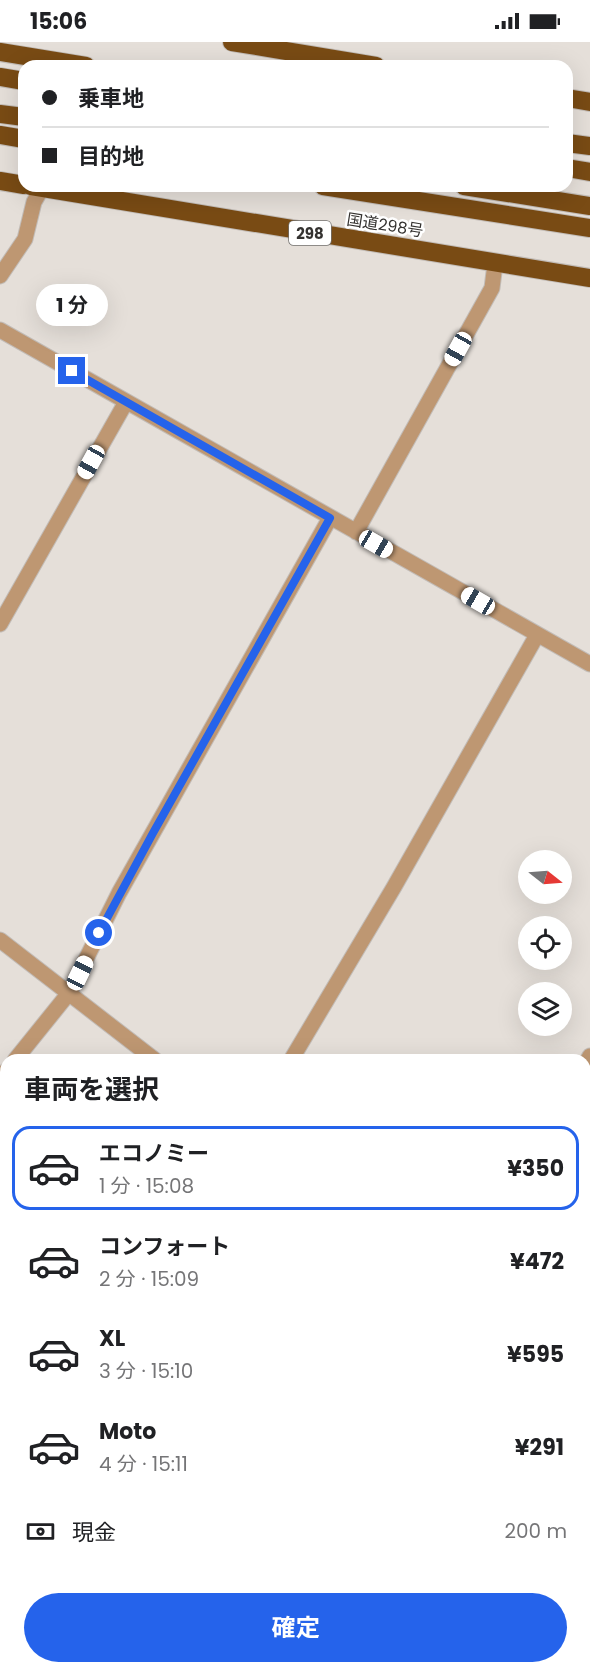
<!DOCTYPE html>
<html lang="ja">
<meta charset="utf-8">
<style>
:root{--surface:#fff;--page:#f6f6f6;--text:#202124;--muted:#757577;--line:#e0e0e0;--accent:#2563eb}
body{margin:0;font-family:Poppins,"Noto Sans JP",sans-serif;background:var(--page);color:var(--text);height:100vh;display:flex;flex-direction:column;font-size:22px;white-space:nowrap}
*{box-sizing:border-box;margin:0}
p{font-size:20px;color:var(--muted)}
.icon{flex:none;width:33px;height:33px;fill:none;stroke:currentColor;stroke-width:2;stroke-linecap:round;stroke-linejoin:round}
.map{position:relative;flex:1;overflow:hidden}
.details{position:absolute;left:0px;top:1012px;width:591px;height:620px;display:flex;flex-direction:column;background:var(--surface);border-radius:18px 18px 0 0;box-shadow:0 6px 24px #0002}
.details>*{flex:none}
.top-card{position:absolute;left:18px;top:18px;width:555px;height:132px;border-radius:18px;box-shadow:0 6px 24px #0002;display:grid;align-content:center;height:132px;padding:0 24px;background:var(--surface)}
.needle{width:39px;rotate:107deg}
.fabs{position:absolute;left:518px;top:808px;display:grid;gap:12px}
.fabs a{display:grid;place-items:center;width:54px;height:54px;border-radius:50%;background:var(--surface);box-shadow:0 6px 24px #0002;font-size:30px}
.end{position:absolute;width:27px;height:27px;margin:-14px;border:8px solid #2563eb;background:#fff;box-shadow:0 0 0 3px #fff}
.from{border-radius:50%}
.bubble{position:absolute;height:42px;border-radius:21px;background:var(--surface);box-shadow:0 6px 24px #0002;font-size:20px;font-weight:700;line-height:42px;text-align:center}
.car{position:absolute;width:18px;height:36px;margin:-18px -9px;border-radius:8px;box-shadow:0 0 4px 2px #0007;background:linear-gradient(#fff 24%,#345 0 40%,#fff 0 76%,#345 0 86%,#fff 0)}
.top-card b{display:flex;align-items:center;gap:21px;height:57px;font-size:22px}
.top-card b+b{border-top:2px solid var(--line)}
.top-card i{width:15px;height:15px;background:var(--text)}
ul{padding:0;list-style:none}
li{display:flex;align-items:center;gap:18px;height:84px;margin:0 12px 9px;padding:0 12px;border:3px solid transparent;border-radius:18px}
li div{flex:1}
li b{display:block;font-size:22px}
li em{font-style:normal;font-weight:700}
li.current{border-color:var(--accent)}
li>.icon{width:54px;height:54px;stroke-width:1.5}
h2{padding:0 24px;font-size:27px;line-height:72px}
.pay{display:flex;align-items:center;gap:15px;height:66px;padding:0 24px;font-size:22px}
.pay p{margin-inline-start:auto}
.primary-button{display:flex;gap:12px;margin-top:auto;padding:12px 24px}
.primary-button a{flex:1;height:69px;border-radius:36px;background:var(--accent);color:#fff;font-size:24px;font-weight:700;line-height:69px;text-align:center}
.status{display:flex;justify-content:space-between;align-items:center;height:42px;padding:0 30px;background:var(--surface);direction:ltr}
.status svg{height:16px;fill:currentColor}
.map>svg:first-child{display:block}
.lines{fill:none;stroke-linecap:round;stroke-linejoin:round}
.canal{stroke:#b0aaeb;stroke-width:27}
.street-casing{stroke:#c2bcb7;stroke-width:17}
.highway-casing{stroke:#c2bcb7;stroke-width:20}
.street{stroke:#be9772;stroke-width:15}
.highway{stroke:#794b14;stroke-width:18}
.route{stroke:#2563eb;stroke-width:8}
.labels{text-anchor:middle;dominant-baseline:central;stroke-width:5;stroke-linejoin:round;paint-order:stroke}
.shield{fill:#fff;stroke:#71706e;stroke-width:1.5}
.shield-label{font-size:15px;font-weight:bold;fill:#343230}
.street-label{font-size:16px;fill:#343230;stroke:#fff}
</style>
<div class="status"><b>15:06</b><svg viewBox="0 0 49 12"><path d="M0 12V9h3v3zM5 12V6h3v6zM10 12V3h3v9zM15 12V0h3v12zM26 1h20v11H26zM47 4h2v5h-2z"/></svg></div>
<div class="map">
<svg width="590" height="1631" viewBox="0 0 590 1631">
<rect width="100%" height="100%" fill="#e5dfd9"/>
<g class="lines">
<path class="canal" d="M 0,1266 L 6,1271
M 431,1626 L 437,1631"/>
<defs>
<path id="street" d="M 0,234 L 25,197 L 34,160 L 42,146
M 0,288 L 590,622
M 356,490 L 492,246 L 495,222
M 0,582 L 126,360
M 0,898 L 155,1018
M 15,1018 L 69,951 L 119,851 L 330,476
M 291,1018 L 394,845 L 537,593
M 585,1023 L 590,1014
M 0,1036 L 6,1029
M 0,1211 L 6,1216
M 0,1301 L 6,1306
M 585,1319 L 590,1323
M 585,1435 L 590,1429
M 0,1589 L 6,1581
M 386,1626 L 392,1631
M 500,1626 L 506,1631"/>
<path id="highway" d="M 232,0 L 376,24
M 0,10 L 86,24
M 0,35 L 24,39
M 567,56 L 590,60
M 0,72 L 24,75
M 0,93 L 24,97
M 567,101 L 590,104
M 567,126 L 590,130
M 0,139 L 24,143
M 31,144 L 590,236
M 323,144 L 590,186
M 464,144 L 590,164"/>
</defs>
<use href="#street" class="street-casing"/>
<use href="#highway" class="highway-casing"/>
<use href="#street" class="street"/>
<use href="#highway" class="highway"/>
</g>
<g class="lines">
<path class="route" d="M 72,329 L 330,476 L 153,791 L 99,891"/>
</g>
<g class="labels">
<rect class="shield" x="289" y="179" width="42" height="24" rx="4.5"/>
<g class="shield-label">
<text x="310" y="191">298</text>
</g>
<g class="street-label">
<text transform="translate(385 183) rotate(9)">国道298号</text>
</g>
</g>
</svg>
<div class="fabs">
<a><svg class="needle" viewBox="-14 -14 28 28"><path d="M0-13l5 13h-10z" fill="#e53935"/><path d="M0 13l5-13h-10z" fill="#757577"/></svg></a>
<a><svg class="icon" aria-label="locate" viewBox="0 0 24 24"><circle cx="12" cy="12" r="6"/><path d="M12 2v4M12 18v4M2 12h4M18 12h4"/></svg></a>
<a><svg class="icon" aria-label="layers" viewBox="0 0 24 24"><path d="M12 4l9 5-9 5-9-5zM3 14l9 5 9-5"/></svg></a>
</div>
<i class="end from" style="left:99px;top:891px"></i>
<i class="end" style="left:72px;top:329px"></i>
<div class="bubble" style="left:36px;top:242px;width:72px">1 分</div>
<i class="car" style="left:458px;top:307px;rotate:209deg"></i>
<i class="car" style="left:91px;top:420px;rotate:209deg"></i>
<i class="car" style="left:376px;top:502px;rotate:120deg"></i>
<i class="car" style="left:478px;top:559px;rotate:300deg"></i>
<i class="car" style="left:80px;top:931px;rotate:26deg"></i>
<div class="top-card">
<b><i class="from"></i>乗車地</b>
<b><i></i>目的地</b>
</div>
<section class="details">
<h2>車両を選択</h2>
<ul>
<li class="current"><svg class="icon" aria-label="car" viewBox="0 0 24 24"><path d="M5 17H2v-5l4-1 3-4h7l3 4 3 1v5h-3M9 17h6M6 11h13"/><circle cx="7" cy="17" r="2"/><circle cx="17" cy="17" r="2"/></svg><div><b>エコノミー</b><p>1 分 · 15:08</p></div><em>¥350</em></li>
<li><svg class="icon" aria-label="car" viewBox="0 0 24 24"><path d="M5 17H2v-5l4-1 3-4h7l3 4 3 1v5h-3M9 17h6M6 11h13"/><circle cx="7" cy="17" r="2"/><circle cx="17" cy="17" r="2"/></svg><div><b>コンフォート</b><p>2 分 · 15:09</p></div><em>¥472</em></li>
<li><svg class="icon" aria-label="car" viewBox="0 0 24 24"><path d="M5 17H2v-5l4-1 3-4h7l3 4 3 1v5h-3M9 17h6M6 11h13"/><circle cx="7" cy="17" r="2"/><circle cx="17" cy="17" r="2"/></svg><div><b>XL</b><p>3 分 · 15:10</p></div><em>¥595</em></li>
<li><svg class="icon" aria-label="car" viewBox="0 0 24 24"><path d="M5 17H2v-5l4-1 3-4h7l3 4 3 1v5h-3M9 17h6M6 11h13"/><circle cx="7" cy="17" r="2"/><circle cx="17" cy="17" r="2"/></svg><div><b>Moto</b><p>4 分 · 15:11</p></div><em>¥291</em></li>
</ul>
<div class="pay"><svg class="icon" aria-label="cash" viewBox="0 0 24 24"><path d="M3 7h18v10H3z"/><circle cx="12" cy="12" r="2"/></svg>現金<p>200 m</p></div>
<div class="primary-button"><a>確定</a></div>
</section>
</div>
